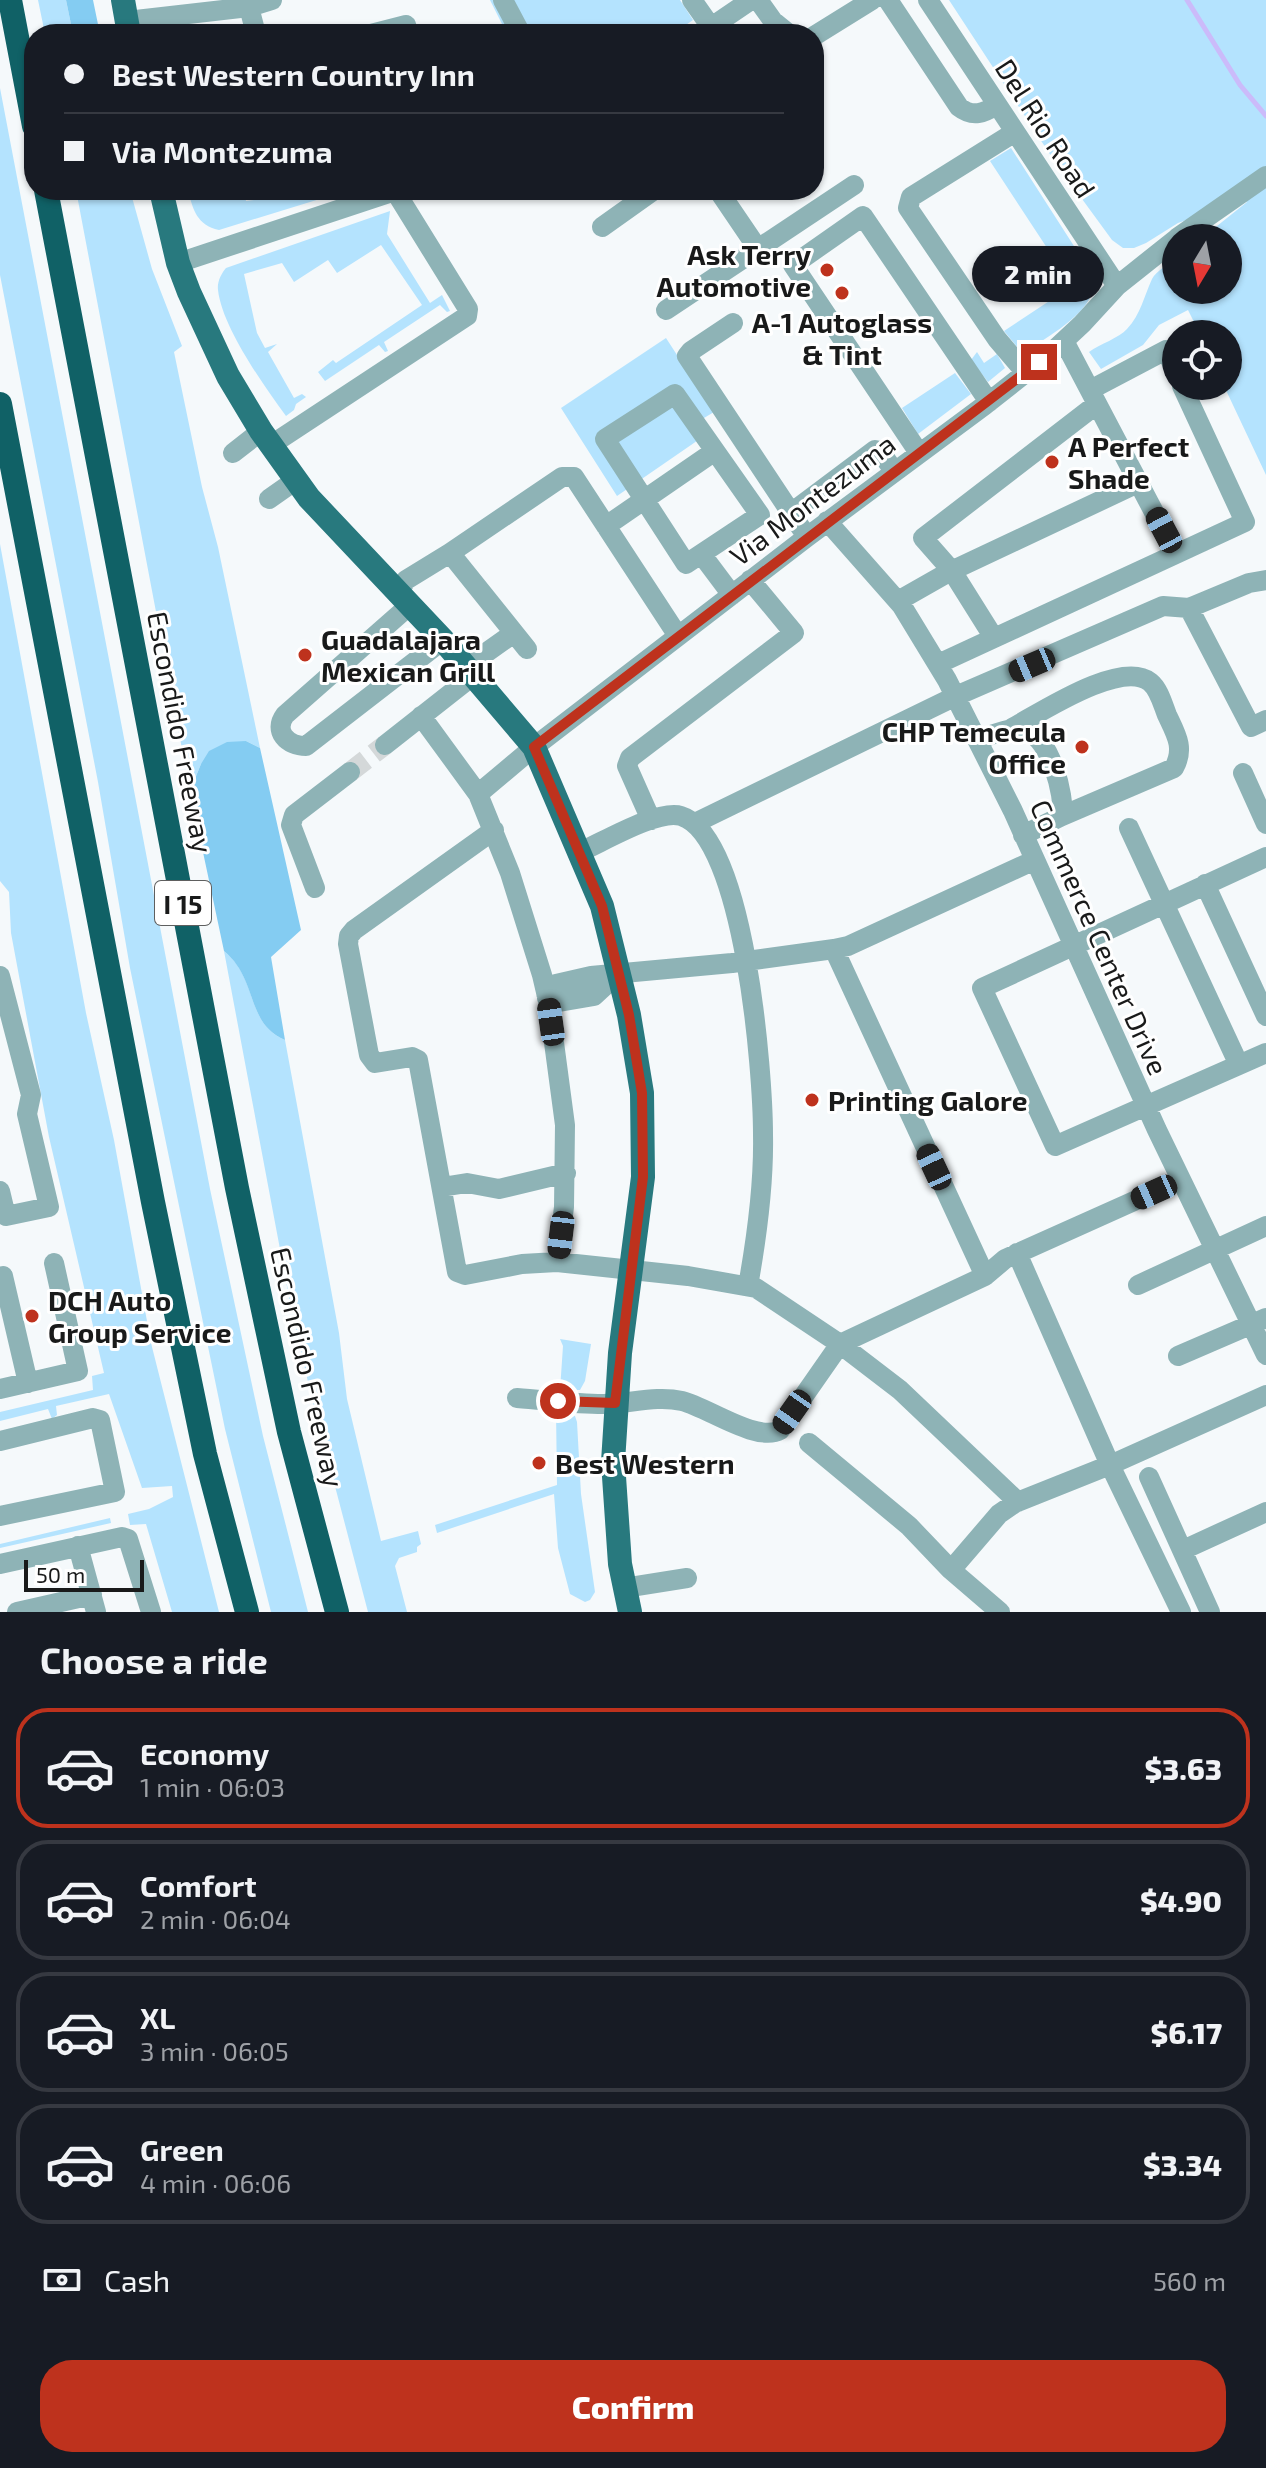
<!DOCTYPE html>
<meta charset="utf-8">
<style>
:root{--surface:#171b24;--page:#242831;--text:#f1f3f6;--muted:#9ea1a6;--line:#363941;--accent:#be321d}
body{margin:0;font-family:"Exo 2",sans-serif;background:var(--page);color:var(--text);height:100vh;display:flex;flex-direction:column;font-size:30px;white-space:nowrap}
*{box-sizing:border-box;margin:0}
p{font-size:26px;color:var(--muted)}
.icon{flex:none;width:44px;height:44px;fill:none;stroke:currentColor;stroke-width:2;stroke-linecap:round;stroke-linejoin:round}
.map{position:relative;height:1612px;overflow:hidden}
.details{display:flex;flex-direction:column;background:var(--surface);flex:1}
.details>*{flex:none}
.guide{position:absolute;left:24px;top:24px;width:800px;height:176px;border-radius:32px;box-shadow:0 2px 6px #0004;display:grid;align-content:center;height:176px;padding:0 40px;background:var(--surface)}
.needle{width:52px;rotate:190deg}
.buttons{position:absolute;left:1162px;top:224px;display:grid;gap:16px}
.buttons a{display:grid;place-items:center;width:80px;height:80px;border-radius:50%;background:var(--surface);box-shadow:0 2px 6px #0004;font-size:40px}
.scale{position:absolute;left:24px;bottom:20px;width:120px;box-sizing:border-box;padding-left:8px;border:4px solid #191a1a;border-top:0;font-size:22px;line-height:28px;white-space:nowrap;color:#191a1a;-webkit-text-stroke:6px #fff;paint-order:stroke}
.end{position:absolute;width:36px;height:36px;margin:-18px;border:10px solid #be321d;background:#fff;box-shadow:0 0 0 4px #fff}
.from{border-radius:50%}
.bubble{position:absolute;height:56px;border-radius:28px;background:var(--surface);box-shadow:0 2px 6px #0004;font-size:26px;font-weight:800;line-height:56px;text-align:center}
.car{position:absolute;width:24px;height:48px;margin:-24px -12px;border-radius:10px;box-shadow:0 0 6px 2px #0007;background:linear-gradient(#222 24%,#8ab4d8 0 40%,#222 0 76%,#8ab4d8 0 86%,#222 0)}
.guide b{display:flex;align-items:center;gap:28px;height:76px;font-size:30px}
.guide b+b{border-top:2px solid var(--line)}
.guide i{width:20px;height:20px;background:var(--text)}
ul{padding:0;list-style:none}
li{display:flex;align-items:center;gap:24px;height:120px;margin:0 16px 12px;padding:0 24px;border:4px solid var(--line);border-radius:32px}
li div{flex:1}
li b{display:block;font-size:30px}
li em{font-style:normal;font-weight:800}
li.selected{border-color:var(--accent)}
li>.icon{width:72px;height:72px;stroke-width:1.5}
h2{padding:0 40px;font-size:36px;line-height:96px}
.pay{display:flex;align-items:center;gap:20px;height:88px;padding:0 40px;font-size:30px}
.pay p{margin-inline-start:auto}
.button{display:flex;gap:16px;margin-top:auto;padding:16px 40px}
.button a{flex:1;height:92px;border-radius:32px;background:var(--accent);color:#fff;font-size:32px;font-weight:800;line-height:92px;text-align:center}
.map>svg:first-child{display:block}
.green{fill:#b4e3fe}
.forest{fill:#84ccf2}
.lines{fill:none;stroke-linecap:round;stroke-linejoin:round}
.stream{stroke:#cbbbfa;stroke-width:5}
.minor-tunnel{stroke:#d4d8d9;stroke-width:20;stroke-dasharray:20 10;stroke-linecap:butt}
.minor{stroke:#8eb3b6;stroke-width:20}
.major{stroke:#28797e;stroke-width:24}
.highway{stroke:#106166;stroke-width:24}
.route{stroke:#be321d;stroke-width:10}
.poi-dot{fill:#be321d;stroke:#fff;stroke-width:3}
.labels{text-anchor:middle;dominant-baseline:central;stroke-width:6;stroke-linejoin:round;paint-order:stroke}
.shield{fill:#fff;stroke:#5e5f5f;stroke-width:2}
.shield-label{font-size:26px;font-weight:bold;fill:#191a1a}
.street-label{font-size:28px;fill:#191a1a;stroke:#fff}
.poi-label{font-size:28px;font-weight:bold;fill:#191a1a;stroke:#fff;text-anchor:start}
</style>
<div class="map">
<svg width="1266" height="1612" viewBox="0 0 1266 1612">
<rect width="100%" height="100%" fill="#f5f9fb"/>
<path class="green" d="M 38,0 L 66,0 L 73,34 L 45,34 Z
M 490,0 L 680,0 L 693,20 L 673,34 L 507,34 Z
M 949,0 L 1266,0 L 1266,475 L 1224,386 L 1228,386 L 1228,334 L 1200,334 L 1188,310 L 1159,325 L 1143,345 L 1101,369 L 1089,352 C 1100,344 1119,338 1127,329 C 1141,314 1144,296 1152,279 C 1156,271 1169,264 1176,258 L 1176,290 L 1228,290 L 1228,238 L 1202,238 L 1247,202 L 1232,191 L 1195,217 L 1178,223 L 1146,243 L 1134,248 L 1123,248 L 1112,240 L 1055,162 Z
M 0,88 L 210,1189 L 263,1436 L 308,1612 L 271,1612 L 225,1429 L 130,968 L 98,782 L 0,275 Z
M 1011,148 L 1090,271 C 1092,280 1095,289 1091,296 C 1079,321 1044,338 1023,354 L 1004,331 L 1072,286 L 990,161 Z
M 76,190 L 130,190 L 152,269 L 182,346 L 174,352 L 202,487 L 218,547 L 260,748 L 246,741 L 201,764 L 190,791 Z
M 188,190 L 244,190 L 246,201 L 293,195 L 310,190 L 349,190 L 219,230 C 197,225 193,210 188,190 Z
M 390,211 L 387,234 L 430,303 L 442,295 L 450,311 L 447,312 L 440,305 L 384,342 L 388,351 L 385,352 L 379,345 L 325,381 L 318,372 L 333,360 L 336,363 L 422,305 L 381,245 L 337,273 L 328,260 L 294,282 L 282,263 L 244,274 L 257,333 L 265,348 L 277,344 L 268,352 L 294,398 L 302,394 L 306,397 L 296,404 L 294,410 L 286,416 C 264,386 222,327 218,290 C 217,282 221,274 226,268 Z
M 666,338 L 714,412 L 699,421 L 707,434 L 617,496 L 561,408 Z
M 977,352 L 984,363 L 997,354 L 1005,368 L 988,382 L 971,360 Z
M 955,373 L 971,394 L 918,434 L 902,408 Z
M 0,544 L 86,1013 L 114,1140 L 151,1343 L 219,1612 L 172,1612 L 146,1524 L 130,1525 L 128,1514 L 149,1509 L 173,1497 L 172,1486 L 142,1488 L 109,1394 L 56,1406 L 57,1415 L 52,1419 L 48,1409 L 0,1421 L 0,1412 L 93,1390 L 92,1376 L 104,1373 L 49,1137 L 11,933 L 9,892 L 0,881 Z
M 224,951 C 259,979 245,1023 285,1040 L 339,1333 L 347,1399 L 381,1541 L 418,1531 L 421,1544 L 417,1547 L 417,1552 L 399,1558 L 395,1566 L 407,1612 L 368,1612 L 310,1391 L 289,1297 Z
M 560,1339 L 591,1344 L 585,1381 L 580,1390 L 560,1390 L 563,1346 Z
M 556,1410 L 575,1416 L 577,1422 L 581,1494 L 595,1592 L 590,1600 L 585,1602 L 570,1594 L 558,1548 L 554,1494 L 437,1533 L 435,1525 L 557,1485 Z
M 110,1518 L 111,1523 L 0,1548 L 0,1544 Z"/>
<path class="forest" d="M 66,0 L 93,0 L 100,34 L 73,34 Z
M 246,741 L 260,748 L 301,930 L 271,957 L 285,1040 C 245,1023 259,980 224,951 L 190,791 L 201,764 L 209,751 L 227,742 Z"/>
<g class="lines">
<path class="stream" d="M 1187,0 L 1240,85 L 1266,116"/>
<path class="minor-tunnel" d="M 350,772 L 385,745"/>
<path class="minor" d="M 503,0 L 521,34
M 692,0 L 711,27
M 758,0 L 773,21 L 789,34
M 888,0 L 959,107 C 973,118 984,113 997,105
M 928,0 L 1117,286
M 127,21 L 249,7
M 256,34 L 249,7 L 272,0
M 371,34 L 406,25 L 409,34
M 701,34 L 751,0
M 814,36 L 872,0
M 1015,132 L 911,197 L 908,208 L 997,339 L 1026,373
M 718,190 L 758,249
M 602,227 L 654,190
M 1177,238 L 1266,176
M 178,263 L 398,190
M 666,310 L 854,185
M 733,323 L 691,351 L 687,356 L 807,537
M 1090,390 L 1166,350 L 1176,372
M 675,394 L 760,515 L 686,564 L 605,439 Z
M 271,445 L 467,316 L 468,309 L 395,191
M 233,453 L 261,431
M 919,453 L 793,265 L 863,216 L 989,402
M 269,499 L 296,480
M 791,513 L 875,450 L 880,451 L 894,471
M 827,521 L 902,606 L 947,680 L 1013,811 L 1157,1130 L 1266,1355
M 606,526 L 715,451
M 1176,554 L 1245,522 L 1182,386
M 702,555 L 732,595
M 399,592 L 406,580 L 450,553
M 898,601 L 949,572 L 1138,483
M 410,605 L 285,715 C 273,731 287,746 306,746 L 443,640
M 1189,608 L 1251,727 L 1266,720
M 994,638 L 952,571 L 923,538 L 1097,404
M 527,649 L 450,553 L 562,477 L 574,477 L 678,636
M 938,664 L 1176,554 L 1064,341
M 466,667 L 514,633
M 421,716 L 478,794 L 510,873 L 542,975 L 549,1005 L 565,1125 L 564,1207 L 557,1262 L 688,1276 L 756,1288 L 840,1344 L 985,1276 L 834,949 L 732,963 L 591,976 L 556,984 L 546,993
M 1012,728 C 1040,713 1121,659 1150,682 C 1159,689 1163,705 1167,715 C 1176,734 1185,748 1174,768 L 1062,816
M 977,740 C 993,735 1011,725 1027,731 C 1050,739 1065,795 1062,816 L 1023,835
M 385,745 L 474,675
M 1243,773 L 1266,824
M 478,794 L 534,747 L 807,537 L 985,405 L 1052,352 L 1082,324 L 1117,286 L 1176,239
M 651,820 L 627,766 L 630,758 L 794,633 L 750,580
M 695,823 L 956,696 L 1163,606 L 1189,608 L 1249,583 L 1266,580
M 1129,828 L 1239,1065
M 494,830 L 354,930 L 349,936 L 348,944 L 369,1055 L 375,1063 L 412,1057 L 418,1060 L 457,1272 L 465,1275 L 522,1264 L 557,1262
M 580,852 C 603,842 658,809 681,816 C 745,836 763,1074 763,1135 C 764,1185 757,1236 748,1286
M 1266,857 L 982,988 L 1055,1146 L 1266,1053
M 1205,884 L 1266,1016
M 315,888 L 291,825 L 294,815 L 350,772
M 834,949 L 848,946 L 1035,860
M 0,976 L 31,1095 L 27,1114 L 49,1207 L 6,1216 L 0,1191
M 547,998 L 559,1002 L 594,996 L 620,972
M 442,1187 L 467,1183 L 499,1189 L 566,1173
M 1017,1253 L 1110,1465 L 1181,1612
M 985,1276 L 1005,1259 L 1181,1180
M 0,1277 L 3,1276 L 28,1383
M 1138,1285 L 1266,1226
M 1178,1356 L 1266,1318
M 0,1389 L 78,1371 L 54,1263
M 517,1398 C 546,1400 574,1404 603,1404 C 629,1404 656,1395 682,1401 C 707,1407 757,1443 780,1430 L 840,1344 L 900,1390 L 1018,1502
M 0,1441 L 93,1418 L 100,1420 L 115,1492 L 0,1516
M 809,1443 L 909,1526 L 951,1570 L 1000,1612
M 1149,1477 L 1210,1612
M 78,1546 L 96,1612
M 1183,1550 L 1266,1512
M 0,1564 L 122,1537 L 128,1539 L 151,1612
M 951,1570 L 999,1514 L 1015,1503 L 1110,1465 L 1266,1395
M 624,1588 L 687,1578
M 17,1612 L 92,1595"/>
<path class="major" d="M 123,0 L 129,34
M 161,190 L 178,263 L 189,292 L 228,376 L 261,431 L 309,498 L 443,640 L 534,747 L 602,906 L 629,1015 L 642,1093 L 643,1177 L 620,1353 L 613,1462 L 620,1564 L 630,1612"/>
<path class="highway" d="M 10,0 L 34,126
M 46,190 L 237,1188 L 289,1432 L 337,1612
M 0,404 L 153,1202 L 205,1454 L 247,1612"/>
</g>
<g class="lines">
<path class="route" d="M 558,1401 L 615,1403 L 643,1177 L 642,1093 L 629,1015 L 602,906 L 534,747 L 1039,362"/>
</g>
<g class="poi-dot">
<circle cx="827" cy="270" r="8"/>
<circle cx="842" cy="293" r="8"/>
<circle cx="1052" cy="462" r="8"/>
<circle cx="305" cy="655" r="8"/>
<circle cx="1082" cy="747" r="8"/>
<circle cx="812" cy="1100" r="8"/>
<circle cx="32" cy="1316" r="8"/>
<circle cx="539" cy="1463" r="8"/>
</g>
<g class="labels">
<rect class="shield" x="155" y="881" width="56" height="44" rx="6"/>
<g class="shield-label">
<text x="183" y="903">I 15</text>
</g>
<g class="street-label">
<text transform="translate(1046 128) rotate(57)">Del Rio Road</text>
<text transform="translate(812 499) rotate(-37)">Via Montezuma</text>
<text transform="translate(181 732) rotate(79)">Escondido Freeway</text>
<text transform="translate(1100 937) rotate(66)">Commerce Center Drive</text>
<text transform="translate(308 1367) rotate(77)">Escondido Freeway</text>
</g>
<g class="poi-label">
<text x="811" y="254" text-anchor="end">Ask Terry<tspan x="811" dy="32">Automotive</tspan></text>
<text x="842" y="322" text-anchor="middle">A-1 Autoglass<tspan x="842" dy="32">&amp; Tint</tspan></text>
<text x="1068" y="446">A Perfect<tspan x="1068" dy="32">Shade</tspan></text>
<text x="321" y="639">Guadalajara<tspan x="321" dy="32">Mexican Grill</tspan></text>
<text x="1066" y="731" text-anchor="end">CHP Temecula<tspan x="1066" dy="32">Office</tspan></text>
<text x="828" y="1100">Printing Galore</text>
<text x="48" y="1300">DCH Auto<tspan x="48" dy="32">Group Service</tspan></text>
<text x="555" y="1463">Best Western</text>
</g>
</g>
</svg>
<div class="buttons">
<a><svg class="needle" viewBox="-14 -14 28 28"><path d="M0-13l5 13h-10z" fill="#e53935"/><path d="M0 13l5-13h-10z" fill="#9ea1a6"/></svg></a>
<a><svg class="icon" aria-label="locate" viewBox="0 0 24 24"><circle cx="12" cy="12" r="6"/><path d="M12 2v4M12 18v4M2 12h4M18 12h4"/></svg></a>
</div>
<div class="scale">50 m</div>
<i class="end from" style="left:558px;top:1401px"></i>
<i class="end" style="left:1039px;top:362px"></i>
<div class="bubble" style="left:972px;top:246px;width:132px">2 min</div>
<i class="car" style="left:1164px;top:530px;rotate:332deg"></i>
<i class="car" style="left:1032px;top:665px;rotate:247deg"></i>
<i class="car" style="left:551px;top:1022px;rotate:352deg"></i>
<i class="car" style="left:934px;top:1167px;rotate:335deg"></i>
<i class="car" style="left:1154px;top:1192px;rotate:246deg"></i>
<i class="car" style="left:561px;top:1235px;rotate:187deg"></i>
<i class="car" style="left:792px;top:1412px;rotate:215deg"></i>
<div class="guide">
<b><i class="from"></i>Best Western Country Inn</b>
<b><i></i>Via Montezuma</b>
</div>
</div>
<section class="details">
<h2>Choose a ride</h2>
<ul>
<li class="selected"><svg class="icon" aria-label="car" viewBox="0 0 24 24"><path d="M5 17H2v-5l4-1 3-4h7l3 4 3 1v5h-3M9 17h6M6 11h13"/><circle cx="7" cy="17" r="2"/><circle cx="17" cy="17" r="2"/></svg><div><b>Economy</b><p>1 min · 06:03</p></div><em>$3.63</em></li>
<li><svg class="icon" aria-label="car" viewBox="0 0 24 24"><path d="M5 17H2v-5l4-1 3-4h7l3 4 3 1v5h-3M9 17h6M6 11h13"/><circle cx="7" cy="17" r="2"/><circle cx="17" cy="17" r="2"/></svg><div><b>Comfort</b><p>2 min · 06:04</p></div><em>$4.90</em></li>
<li><svg class="icon" aria-label="car" viewBox="0 0 24 24"><path d="M5 17H2v-5l4-1 3-4h7l3 4 3 1v5h-3M9 17h6M6 11h13"/><circle cx="7" cy="17" r="2"/><circle cx="17" cy="17" r="2"/></svg><div><b>XL</b><p>3 min · 06:05</p></div><em>$6.17</em></li>
<li><svg class="icon" aria-label="car" viewBox="0 0 24 24"><path d="M5 17H2v-5l4-1 3-4h7l3 4 3 1v5h-3M9 17h6M6 11h13"/><circle cx="7" cy="17" r="2"/><circle cx="17" cy="17" r="2"/></svg><div><b>Green</b><p>4 min · 06:06</p></div><em>$3.34</em></li>
</ul>
<div class="pay"><svg class="icon" aria-label="cash" viewBox="0 0 24 24"><path d="M3 7h18v10H3z"/><circle cx="12" cy="12" r="2"/></svg>Cash<p>560 m</p></div>
<div class="button"><a>Confirm</a></div>
</section>
